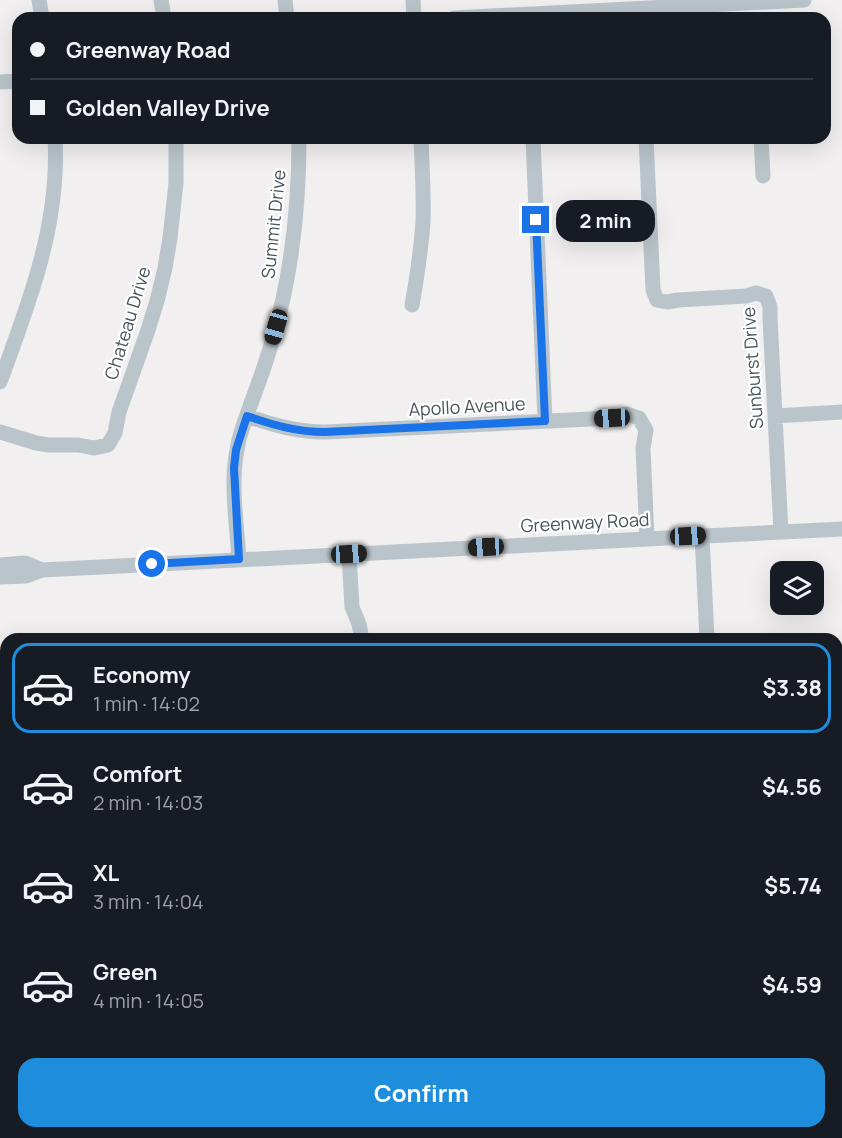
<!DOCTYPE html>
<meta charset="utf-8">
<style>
:root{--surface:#171b24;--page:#20242c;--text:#f1f3f6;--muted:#9ea1a6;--line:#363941;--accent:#1e8ddc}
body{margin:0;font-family:Manrope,sans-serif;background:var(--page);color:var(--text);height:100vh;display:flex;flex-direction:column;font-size:22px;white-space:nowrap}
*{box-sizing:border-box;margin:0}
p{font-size:20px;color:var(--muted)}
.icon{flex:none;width:33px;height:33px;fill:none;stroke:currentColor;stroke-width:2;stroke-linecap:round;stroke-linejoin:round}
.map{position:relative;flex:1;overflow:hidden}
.drawer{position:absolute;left:0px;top:633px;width:843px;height:506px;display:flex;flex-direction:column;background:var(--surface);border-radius:18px 18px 0 0;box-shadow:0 6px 24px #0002}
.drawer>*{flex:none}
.hud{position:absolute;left:12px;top:12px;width:819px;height:132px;border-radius:18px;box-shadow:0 6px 24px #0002;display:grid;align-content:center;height:132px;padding:0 18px;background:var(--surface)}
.fabs{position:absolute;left:770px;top:561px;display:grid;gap:12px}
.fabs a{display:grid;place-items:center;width:54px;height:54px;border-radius:12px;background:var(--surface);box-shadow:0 6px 24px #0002;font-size:30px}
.end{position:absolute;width:27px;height:27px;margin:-14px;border:8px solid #1a73e8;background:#fff;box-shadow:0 0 0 3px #fff}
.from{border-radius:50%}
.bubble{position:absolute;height:42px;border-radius:18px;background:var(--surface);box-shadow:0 6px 24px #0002;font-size:20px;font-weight:700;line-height:42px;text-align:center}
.car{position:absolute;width:18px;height:36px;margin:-18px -9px;border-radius:8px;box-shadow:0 0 4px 2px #0007;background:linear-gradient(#222 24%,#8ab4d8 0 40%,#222 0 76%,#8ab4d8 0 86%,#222 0)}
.hud b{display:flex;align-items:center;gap:21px;height:57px;font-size:22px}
.hud b+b{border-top:2px solid var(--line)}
.hud i{width:15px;height:15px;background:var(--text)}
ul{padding:10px 0 0;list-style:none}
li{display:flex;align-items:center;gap:18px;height:90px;margin:0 12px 9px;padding:0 6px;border:3px solid transparent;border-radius:18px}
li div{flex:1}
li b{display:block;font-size:22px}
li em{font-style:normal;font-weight:700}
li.on{border-color:var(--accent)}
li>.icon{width:54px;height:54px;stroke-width:1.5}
.action{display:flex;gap:12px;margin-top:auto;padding:12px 18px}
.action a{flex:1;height:69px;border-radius:18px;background:var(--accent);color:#fff;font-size:24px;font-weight:700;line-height:69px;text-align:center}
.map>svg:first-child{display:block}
.park{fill:url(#park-dots)}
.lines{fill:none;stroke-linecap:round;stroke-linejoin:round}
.path{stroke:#77cb95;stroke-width:1.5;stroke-dasharray:4.5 3;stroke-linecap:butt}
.minor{stroke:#bac5cb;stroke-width:15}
.route{stroke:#1a73e8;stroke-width:8}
.labels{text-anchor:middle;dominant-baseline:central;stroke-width:4.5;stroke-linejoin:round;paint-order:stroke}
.street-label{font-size:18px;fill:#47555b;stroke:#fff}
</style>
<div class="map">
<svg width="842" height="1138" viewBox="0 0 842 1138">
<defs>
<pattern id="park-dots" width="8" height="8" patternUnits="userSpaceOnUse" patternTransform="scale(1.5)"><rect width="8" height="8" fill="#beeec9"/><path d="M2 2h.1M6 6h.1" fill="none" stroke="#9cc4a6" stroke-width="1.8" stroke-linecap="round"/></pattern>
</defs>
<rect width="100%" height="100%" fill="#f1efef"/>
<path class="park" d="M 0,823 L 6,823 L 6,1132 L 63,1133 L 0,1136 Z"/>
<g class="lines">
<path class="path" d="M 0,835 L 6,836
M 6,863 C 0,869 2,875 6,882
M 0,940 L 6,943
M 0,1055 L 6,1055
M 68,1132 L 68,1135"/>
<path class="minor" d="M 39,0 L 42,18
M 161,0 L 164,18
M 285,0 L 287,18
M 413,0 L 414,18
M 454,18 L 804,0
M 0,82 L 18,81
M 533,138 L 545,421
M 646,138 L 653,290 L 657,300 L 667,302 L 678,300 L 746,296 L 756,293 L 766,296 L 770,307 L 770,319 L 781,532
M 761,138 L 763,176
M 412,305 C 417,277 421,250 423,222 C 424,194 422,166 421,138
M 0,382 C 29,303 60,224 55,138
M 247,416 C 273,425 297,432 325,432 L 612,418 L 627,414 L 639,418 L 646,430 L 643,448 L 647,538
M 775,416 L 842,412
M 0,432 L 36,443 L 49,445 L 78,445 L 94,448 L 108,445 L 115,433 L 119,412 L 147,333 L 157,301 L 165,268 L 170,238 L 176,183 L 176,138
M 702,535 L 707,639
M 349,554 L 352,607 L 359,624 L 362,639
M 239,559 C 237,525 230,484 237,450 C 239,435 245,421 250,406 C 258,385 266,363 272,341 C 292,275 299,207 299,138
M 0,565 L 25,563 L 42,570
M 0,577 L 26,576 L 42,570 L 842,529
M 837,727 L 842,718
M 0,759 L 6,759
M 837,834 L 842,834
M 837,958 L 842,958
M 837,1103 L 842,1101
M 240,1138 L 343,1132
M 577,1138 L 578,1132
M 694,1138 L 694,1132"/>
</g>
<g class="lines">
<path class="route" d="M 152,564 L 239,559 L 234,468 L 236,450 L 247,416 C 273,425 297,432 325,432 L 545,421 L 536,220"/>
</g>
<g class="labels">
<g class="street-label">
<text transform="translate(273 224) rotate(-84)">Summit Drive</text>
<text transform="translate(127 323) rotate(-73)">Chateau Drive</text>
<text transform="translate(752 368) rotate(-94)">Sunburst Drive</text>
<text transform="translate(467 406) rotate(-3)">Apollo Avenue</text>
<text transform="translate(585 522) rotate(-3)">Greenway Road</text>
</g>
</g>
</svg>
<div class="fabs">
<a><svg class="icon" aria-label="layers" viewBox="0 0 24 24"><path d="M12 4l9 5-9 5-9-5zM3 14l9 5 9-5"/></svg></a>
</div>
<i class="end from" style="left:152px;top:564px"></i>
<i class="end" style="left:536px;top:220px"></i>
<div class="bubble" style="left:556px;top:200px;width:99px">2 min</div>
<i class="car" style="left:276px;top:327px;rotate:196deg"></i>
<i class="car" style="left:612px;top:418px;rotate:267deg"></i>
<i class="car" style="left:688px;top:536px;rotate:87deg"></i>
<i class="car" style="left:486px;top:547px;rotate:267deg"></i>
<i class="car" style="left:349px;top:554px;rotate:87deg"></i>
<div class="hud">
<b><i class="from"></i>Greenway Road</b>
<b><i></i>Golden Valley Drive</b>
</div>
<section class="drawer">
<ul>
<li class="on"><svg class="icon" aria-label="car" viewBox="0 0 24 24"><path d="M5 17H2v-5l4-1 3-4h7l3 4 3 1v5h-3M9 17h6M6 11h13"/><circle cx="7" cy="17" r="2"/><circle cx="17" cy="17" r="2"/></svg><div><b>Economy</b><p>1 min · 14:02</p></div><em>$3.38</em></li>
<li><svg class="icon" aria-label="car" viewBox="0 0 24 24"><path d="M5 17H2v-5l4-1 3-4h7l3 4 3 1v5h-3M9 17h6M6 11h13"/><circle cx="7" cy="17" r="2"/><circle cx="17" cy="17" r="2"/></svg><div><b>Comfort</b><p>2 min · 14:03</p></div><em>$4.56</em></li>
<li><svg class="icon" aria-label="car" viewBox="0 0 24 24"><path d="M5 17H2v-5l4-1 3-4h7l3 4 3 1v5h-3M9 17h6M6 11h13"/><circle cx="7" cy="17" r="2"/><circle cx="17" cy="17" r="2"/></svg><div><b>XL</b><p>3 min · 14:04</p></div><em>$5.74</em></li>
<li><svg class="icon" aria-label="car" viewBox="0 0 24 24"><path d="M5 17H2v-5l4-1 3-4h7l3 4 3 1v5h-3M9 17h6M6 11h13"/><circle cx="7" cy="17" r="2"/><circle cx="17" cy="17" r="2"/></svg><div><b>Green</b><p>4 min · 14:05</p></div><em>$4.59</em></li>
</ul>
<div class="action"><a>Confirm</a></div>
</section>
</div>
